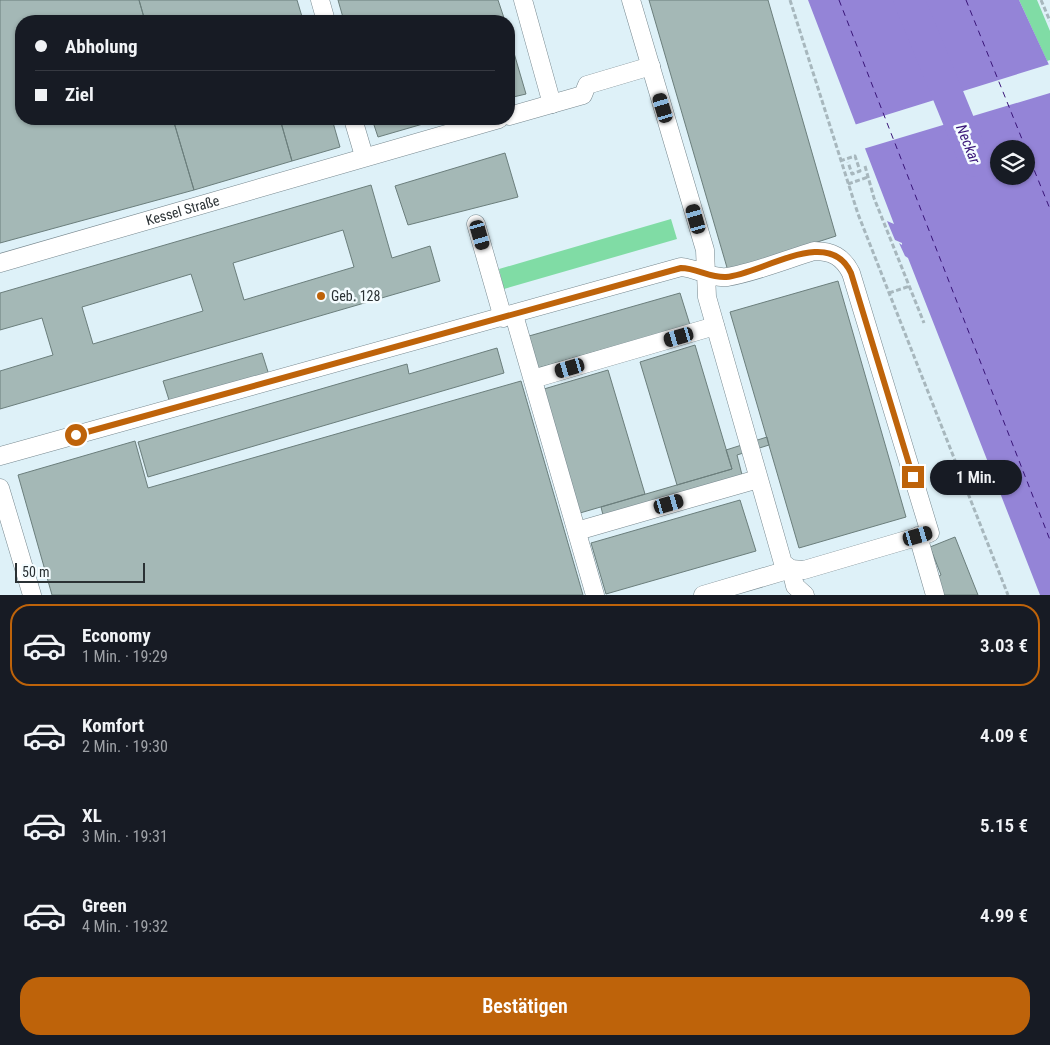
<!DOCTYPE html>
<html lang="de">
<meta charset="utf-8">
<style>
:root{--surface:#171b24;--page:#20242c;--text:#f1f3f6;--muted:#9ea1a6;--line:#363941;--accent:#be630a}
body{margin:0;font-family:"Roboto Condensed",sans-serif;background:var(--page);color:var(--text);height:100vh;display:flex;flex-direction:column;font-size:19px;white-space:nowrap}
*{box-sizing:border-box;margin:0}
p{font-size:16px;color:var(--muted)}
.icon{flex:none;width:28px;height:28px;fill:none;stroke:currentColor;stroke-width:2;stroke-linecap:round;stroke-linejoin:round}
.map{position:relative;height:595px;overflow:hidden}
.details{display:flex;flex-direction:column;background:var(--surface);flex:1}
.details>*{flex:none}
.top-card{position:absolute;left:15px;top:15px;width:500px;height:110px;border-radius:20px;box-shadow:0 1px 4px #0004;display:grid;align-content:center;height:110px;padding:0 20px;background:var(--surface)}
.buttons{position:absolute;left:990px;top:140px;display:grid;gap:10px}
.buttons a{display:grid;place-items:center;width:45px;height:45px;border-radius:50%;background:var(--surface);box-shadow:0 1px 4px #0004;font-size:25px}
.scale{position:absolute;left:15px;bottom:12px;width:130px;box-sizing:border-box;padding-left:5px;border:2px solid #2a3134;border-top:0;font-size:14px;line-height:18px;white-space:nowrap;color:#2a3134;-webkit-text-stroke:4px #f4fcff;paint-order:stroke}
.end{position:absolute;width:22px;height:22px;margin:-11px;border:6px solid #be630a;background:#fff;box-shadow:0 0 0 2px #fff}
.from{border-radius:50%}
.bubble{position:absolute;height:35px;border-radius:18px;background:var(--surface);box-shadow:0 1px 4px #0004;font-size:16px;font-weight:600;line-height:35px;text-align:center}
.car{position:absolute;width:15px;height:30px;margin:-15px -8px;border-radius:6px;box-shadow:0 0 4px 1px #0007;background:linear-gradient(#222 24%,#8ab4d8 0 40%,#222 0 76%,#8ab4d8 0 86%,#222 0)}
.top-card b{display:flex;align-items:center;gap:18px;height:48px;font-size:19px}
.top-card b+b{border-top:1px solid var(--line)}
.top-card i{width:12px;height:12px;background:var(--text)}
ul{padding:9px 0 0;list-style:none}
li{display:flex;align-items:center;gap:15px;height:82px;margin:0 10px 8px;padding:0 10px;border:2px solid transparent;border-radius:20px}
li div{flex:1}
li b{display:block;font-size:19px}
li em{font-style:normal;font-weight:600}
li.active{border-color:var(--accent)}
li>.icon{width:45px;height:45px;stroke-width:1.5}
.action{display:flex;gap:10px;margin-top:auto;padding:10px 20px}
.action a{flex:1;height:58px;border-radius:20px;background:var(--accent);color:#fff;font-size:20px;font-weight:600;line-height:58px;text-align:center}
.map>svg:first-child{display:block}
.green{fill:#80dca5}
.water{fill:#9484d7;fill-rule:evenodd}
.pier{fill:#def1f8;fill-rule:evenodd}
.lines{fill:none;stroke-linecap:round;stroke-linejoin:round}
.river{stroke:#9484d7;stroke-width:31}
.ferry{stroke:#391578;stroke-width:1;stroke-dasharray:6 5;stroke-linecap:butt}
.building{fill:#a4b8b6;stroke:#6b7e7c;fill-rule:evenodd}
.minor-casing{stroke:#77888f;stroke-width:19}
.path{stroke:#a7b7bd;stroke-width:3;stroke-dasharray:5 2.5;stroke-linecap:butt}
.minor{stroke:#fff;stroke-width:18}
.route{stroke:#be630a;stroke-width:6}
.poi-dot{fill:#be630a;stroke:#f4fcff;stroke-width:2}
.labels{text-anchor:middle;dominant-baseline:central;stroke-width:5;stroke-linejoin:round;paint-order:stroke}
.street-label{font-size:14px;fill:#2a3134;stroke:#f4fcff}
.poi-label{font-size:14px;fill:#2a3134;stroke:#f4fcff;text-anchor:start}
.water-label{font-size:15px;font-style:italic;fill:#391578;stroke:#f4fcff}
</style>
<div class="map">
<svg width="1050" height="595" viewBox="0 0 1050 595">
<rect width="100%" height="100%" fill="#def1f8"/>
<path class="green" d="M 1019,0 L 1037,0 L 1050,31 L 1050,60 L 1047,61 Z
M 671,219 L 677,239 L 504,289 L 499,269 Z"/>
<path class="water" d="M 808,0 L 1019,0 L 1050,67 L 1050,595 L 1040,595 L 908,258 L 905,256 L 899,243 L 902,245 L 902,243 L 895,240 L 887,221 L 894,224 ZM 947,94 L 956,98 L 963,118 L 961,121 L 952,124 L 949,122 L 943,102 ZM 999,149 L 1026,149 L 1026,176 L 999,176 Z"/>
<path class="pier" d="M 1050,64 L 1050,93 L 863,149 L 854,125 ZM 948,97 L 954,100 L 959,119 L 951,120 L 946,102 Z"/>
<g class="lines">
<path class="river" d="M 909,0 L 975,161"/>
<path class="ferry" d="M 839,0 L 1050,540
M 966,0 L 1026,149
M 1026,150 L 1050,209"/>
</g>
<path class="building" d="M 0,0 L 139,0 L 145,21 L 21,21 L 21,119 L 173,119 L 194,190 L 0,243 Z
M 139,0 L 297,0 L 303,20 L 145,21 Z
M 338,0 L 498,0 L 505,21 L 344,21 Z
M 649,0 L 768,0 L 836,236 L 728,271 Z
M 509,36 L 526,94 L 509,98 Z
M 173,119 L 280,119 L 292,161 L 194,190 Z
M 280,119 L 332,119 L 340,147 L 292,161 Z
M 372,119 L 440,119 L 378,137 Z
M 505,153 L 518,197 L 408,225 L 395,186 Z
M 371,185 L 392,258 L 430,246 L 440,281 L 0,409 L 0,371 L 53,355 L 42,318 L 0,330 L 0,293 ZM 343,230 L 354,267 L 244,300 L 233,263 ZM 191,274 L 203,311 L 93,344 L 82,307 Z
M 838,281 L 906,517 L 799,548 L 730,312 Z
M 680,293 L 690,325 L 538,368 L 529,336 Z
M 695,345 L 732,469 L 677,485 L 640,362 Z
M 497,348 L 504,373 L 148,477 L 138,442 L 407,364 L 409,374 Z
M 262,353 L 269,375 L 170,403 L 163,381 Z
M 608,370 L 645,494 L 580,513 L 544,389 Z
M 521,381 L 583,595 L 52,595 L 18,475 L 135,441 L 148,488 Z
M 767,437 L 769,445 L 737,455 L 742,475 L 603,515 L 601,507 L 732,469 L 726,450 Z
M 740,500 L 756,551 L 606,594 L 591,543 Z
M 955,537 L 978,595 L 940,595 L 935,578 L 941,575 L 930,547 Z"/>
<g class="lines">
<defs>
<g id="minor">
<path d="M 320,0 L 326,21"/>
<path d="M 523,0 L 552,104"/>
<path d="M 509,116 L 583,95 L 587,85 L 651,66"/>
<path d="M 353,119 L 364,156"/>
<path d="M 476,224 L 503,318"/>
<path id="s1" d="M 0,263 L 499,119"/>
<path d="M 514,315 L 595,595"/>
<path d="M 533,379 L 715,326"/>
<path d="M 0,456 L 681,267 C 696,268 712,279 727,277 C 753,273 788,259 814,251 C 832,251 843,257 851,273 L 930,533 L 804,570 L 791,569 L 783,563 L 707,297 L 705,250 L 631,0"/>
<path d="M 0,488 L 32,595"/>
<path d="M 577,531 L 758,479"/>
<path d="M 918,536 L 935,595"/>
<path d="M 791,569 L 795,586 L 805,595"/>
<path d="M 703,595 L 791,569"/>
</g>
</defs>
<use href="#minor" class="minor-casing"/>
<path class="path" d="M 790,0 L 858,214 L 1008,595
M 1041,0 L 1050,21
M 840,161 L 855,156 L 860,171 L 852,174 L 848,162
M 865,166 L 874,198 L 924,323
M 848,184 L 868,177
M 889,293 L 910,286"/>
<use href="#minor" class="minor"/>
</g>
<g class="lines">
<path class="route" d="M 76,435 L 681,268 C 696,268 711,278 726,277 C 762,274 829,225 851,273 L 913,477"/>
</g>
<circle class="poi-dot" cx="321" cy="296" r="5"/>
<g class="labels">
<g class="street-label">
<text stroke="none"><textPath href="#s1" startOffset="190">Kessel Straße</textPath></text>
</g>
<g class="poi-label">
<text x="331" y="296">Geb. 128</text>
</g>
<g class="water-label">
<text transform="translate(968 144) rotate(68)">Neckar</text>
</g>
</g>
</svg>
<div class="buttons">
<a><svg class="icon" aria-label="layers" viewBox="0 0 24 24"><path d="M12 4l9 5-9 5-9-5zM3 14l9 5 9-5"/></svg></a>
</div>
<div class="scale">50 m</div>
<i class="end from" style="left:76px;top:435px"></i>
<i class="end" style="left:913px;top:477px"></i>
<div class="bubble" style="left:930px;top:460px;width:92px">1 Min.</div>
<i class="car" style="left:663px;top:108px;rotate:343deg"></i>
<i class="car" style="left:696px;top:219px;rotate:344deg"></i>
<i class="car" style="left:480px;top:235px;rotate:164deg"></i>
<i class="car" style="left:679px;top:337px;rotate:254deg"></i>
<i class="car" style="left:570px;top:368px;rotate:254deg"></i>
<i class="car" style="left:669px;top:504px;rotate:74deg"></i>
<i class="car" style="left:918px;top:536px;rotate:74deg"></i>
<div class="top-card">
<b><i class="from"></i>Abholung</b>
<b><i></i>Ziel</b>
</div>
</div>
<section class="details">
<ul>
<li class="active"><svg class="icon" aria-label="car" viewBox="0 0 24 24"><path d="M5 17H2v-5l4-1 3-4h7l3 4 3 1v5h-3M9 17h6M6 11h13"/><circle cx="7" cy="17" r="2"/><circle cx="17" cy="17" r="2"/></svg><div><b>Economy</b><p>1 Min. · 19:29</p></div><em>3.03 €</em></li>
<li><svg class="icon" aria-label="car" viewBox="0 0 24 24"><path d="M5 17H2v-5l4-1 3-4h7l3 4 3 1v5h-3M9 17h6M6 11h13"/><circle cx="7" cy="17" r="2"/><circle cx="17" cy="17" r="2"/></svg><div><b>Komfort</b><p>2 Min. · 19:30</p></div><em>4.09 €</em></li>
<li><svg class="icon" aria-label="car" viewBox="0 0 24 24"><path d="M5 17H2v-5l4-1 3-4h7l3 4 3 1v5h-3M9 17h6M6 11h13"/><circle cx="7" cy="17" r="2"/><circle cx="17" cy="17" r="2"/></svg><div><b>XL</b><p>3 Min. · 19:31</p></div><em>5.15 €</em></li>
<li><svg class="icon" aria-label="car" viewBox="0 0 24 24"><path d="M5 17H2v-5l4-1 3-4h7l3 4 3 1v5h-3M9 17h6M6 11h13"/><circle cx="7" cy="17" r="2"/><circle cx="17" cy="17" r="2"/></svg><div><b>Green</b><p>4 Min. · 19:32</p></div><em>4.99 €</em></li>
</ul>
<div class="action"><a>Bestätigen</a></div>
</section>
